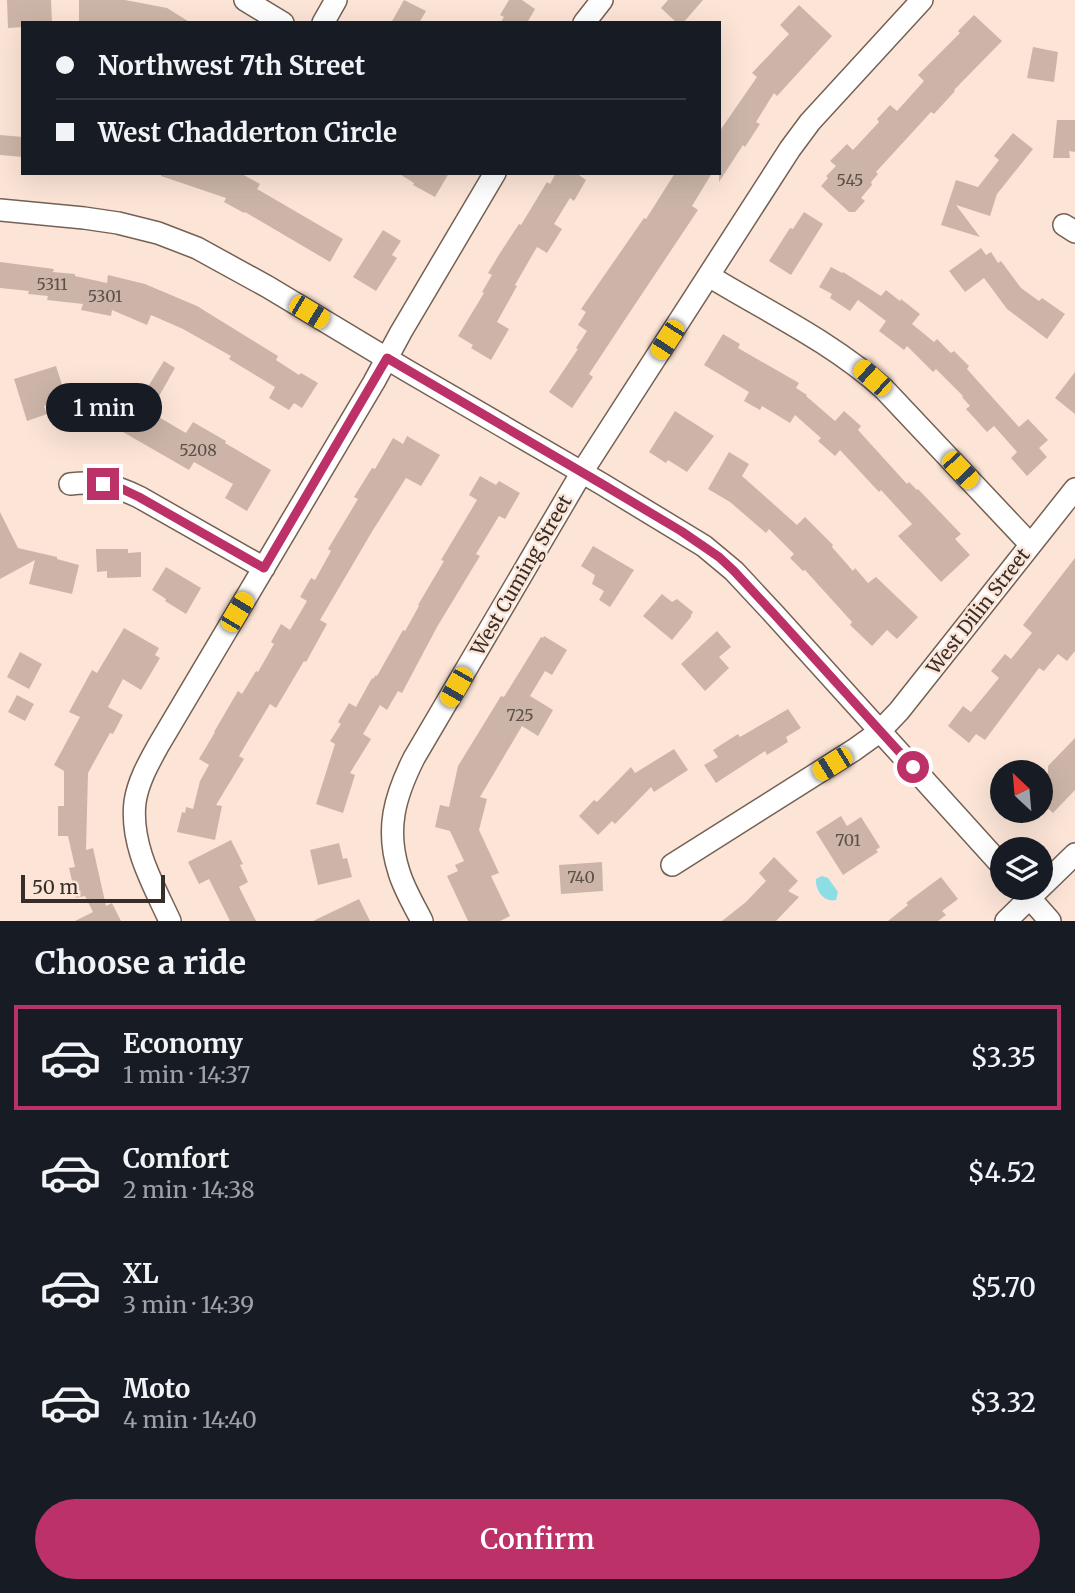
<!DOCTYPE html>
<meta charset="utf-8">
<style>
:root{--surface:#171b24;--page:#20242c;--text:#f1f3f6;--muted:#9ea1a6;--line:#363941;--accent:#bd3169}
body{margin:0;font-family:Merriweather,serif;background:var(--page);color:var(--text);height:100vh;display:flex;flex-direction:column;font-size:26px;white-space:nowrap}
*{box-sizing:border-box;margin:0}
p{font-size:23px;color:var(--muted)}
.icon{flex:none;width:38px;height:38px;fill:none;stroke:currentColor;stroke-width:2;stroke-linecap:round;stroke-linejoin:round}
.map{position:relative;height:921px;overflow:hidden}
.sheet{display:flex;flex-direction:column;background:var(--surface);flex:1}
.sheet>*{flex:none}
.banner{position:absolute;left:21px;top:21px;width:700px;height:154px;border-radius:0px;box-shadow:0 7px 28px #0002;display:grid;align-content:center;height:154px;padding:0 35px;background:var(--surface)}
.needle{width:46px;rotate:334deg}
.tools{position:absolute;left:990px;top:760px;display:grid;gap:14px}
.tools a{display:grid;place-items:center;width:63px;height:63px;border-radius:50%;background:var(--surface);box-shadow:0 7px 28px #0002;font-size:35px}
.scale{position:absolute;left:21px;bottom:18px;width:144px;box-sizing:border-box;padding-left:7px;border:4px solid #372e29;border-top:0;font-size:19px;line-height:24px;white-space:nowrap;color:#372e29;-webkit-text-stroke:5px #fce5d7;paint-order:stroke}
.end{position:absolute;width:32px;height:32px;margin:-16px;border:9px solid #bd3169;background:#fff;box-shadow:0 0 0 4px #fff}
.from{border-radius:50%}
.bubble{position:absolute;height:49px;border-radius:24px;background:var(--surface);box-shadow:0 7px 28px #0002;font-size:23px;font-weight:600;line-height:49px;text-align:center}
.car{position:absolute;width:21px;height:42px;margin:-21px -10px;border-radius:9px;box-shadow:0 0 5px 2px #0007;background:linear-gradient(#f5c518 24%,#345 0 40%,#f5c518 0 76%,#345 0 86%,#f5c518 0)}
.banner b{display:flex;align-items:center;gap:24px;height:66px;font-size:26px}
.banner b+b{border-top:2px solid var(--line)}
.banner i{width:18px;height:18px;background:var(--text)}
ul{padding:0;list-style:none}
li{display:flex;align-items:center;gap:21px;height:105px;margin:0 14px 10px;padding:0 21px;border:4px solid transparent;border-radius:0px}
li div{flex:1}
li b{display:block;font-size:26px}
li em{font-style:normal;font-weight:600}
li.on{border-color:var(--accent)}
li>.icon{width:63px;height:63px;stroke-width:1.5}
h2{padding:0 35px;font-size:32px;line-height:84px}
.button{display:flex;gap:14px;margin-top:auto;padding:14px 35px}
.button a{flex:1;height:80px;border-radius:42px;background:var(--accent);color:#fff;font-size:28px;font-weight:600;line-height:80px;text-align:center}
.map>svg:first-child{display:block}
.water{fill:#8ddde5}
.building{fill:#ccb5a8}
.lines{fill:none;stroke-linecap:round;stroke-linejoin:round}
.minor-casing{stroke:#746154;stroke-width:24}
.minor{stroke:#fff;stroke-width:21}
.route{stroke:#bd3169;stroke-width:9}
.labels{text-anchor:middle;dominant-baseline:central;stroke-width:5;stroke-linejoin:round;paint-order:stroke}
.number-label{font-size:16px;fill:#5c5049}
.street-label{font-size:19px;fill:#372e29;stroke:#fce5d7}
</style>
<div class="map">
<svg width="1075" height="921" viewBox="0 0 1075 921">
<rect width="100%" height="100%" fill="#fce5d7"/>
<path class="water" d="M 822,876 L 828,878 L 838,892 L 836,900 C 824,903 815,890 816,879 Z"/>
<path class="building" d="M 7,0 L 51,0 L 52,23 L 23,23 L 23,27 L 8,28 Z
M 79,0 L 125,0 L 167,8 L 191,23 L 79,23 Z
M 404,0 L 426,11 L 419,23 L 391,23 Z
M 509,0 L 522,0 L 535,9 L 527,23 L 500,23 L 504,17 L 500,15 Z
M 668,0 L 703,0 L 683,23 L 677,23 L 661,8 Z
M 799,5 L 832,36 L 777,96 L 774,93 L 756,122 L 760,124 L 745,147 L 743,145 L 719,182 L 719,132 L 757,77 L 752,73 L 789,34 L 780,25 Z
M 974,15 L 1002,41 L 954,90 L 955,91 L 934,114 L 931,112 L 876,172 L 878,174 L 871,182 L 872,185 L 861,198 L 865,201 L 855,212 L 849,212 L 821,186 L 828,178 L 826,176 L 836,166 L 830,161 L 847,144 L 853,150 L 879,122 L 877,119 L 890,105 L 897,111 L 924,81 L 918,75 L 960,33 L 958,31 Z
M 1033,47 L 1058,52 L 1054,82 L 1027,78 Z
M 1057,120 L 1075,120 L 1075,152 L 1069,151 L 1070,158 L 1053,158 Z
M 1013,133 L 1033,149 L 997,194 L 990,216 L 956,205 L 980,237 L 941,225 L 956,180 L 978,187 L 999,160 L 994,156 Z
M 0,135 L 23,137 L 23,157 L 0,155 Z
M 161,173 L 240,173 L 260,184 L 257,189 L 343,239 L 330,262 L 245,212 L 244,213 L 224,202 L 226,198 L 161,176 Z
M 398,173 L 449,173 L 435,197 L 413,185 L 414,183 Z
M 556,173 L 576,173 L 586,180 L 574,201 L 570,198 L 554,224 L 562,229 L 547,253 L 537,247 L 515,285 L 517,286 L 497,322 L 509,329 L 491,360 L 471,348 L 473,345 L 458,336 L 484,293 L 482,292 L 492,275 L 488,273 L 500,253 L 519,224 L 521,225 L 547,182 L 550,184 Z
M 675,173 L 712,173 L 692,206 L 698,210 L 620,327 L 589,374 L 593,377 L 572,408 L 549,392 L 578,349 L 576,348 L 587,331 L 578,325 L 586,312 L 581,309 L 644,218 L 646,219 Z
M 804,212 L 823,224 L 791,275 L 769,261 L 790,228 L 793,229 Z
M 383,230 L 401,241 L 392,255 L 397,258 L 376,291 L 353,277 Z
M 981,248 L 986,255 L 991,252 L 998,263 L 1001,261 L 1021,288 L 1039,301 L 1042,298 L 1065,314 L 1047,339 L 1007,309 L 984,278 L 965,292 L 949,271 Z
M 0,262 L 54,269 L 53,272 L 75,274 L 75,276 L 107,283 L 108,275 L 145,284 L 197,306 L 278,356 L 276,360 L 299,375 L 301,373 L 318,383 L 302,408 L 294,403 L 289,410 L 269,398 L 275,387 L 229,359 L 231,356 L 183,329 L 151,315 L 147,325 L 112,310 L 111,316 L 81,310 L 83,304 L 47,300 L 48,296 L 28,294 L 29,291 L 0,288 Z
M 831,267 L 842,273 L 843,272 L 881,296 L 886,290 L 900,301 L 901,299 L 920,314 L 912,324 L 934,342 L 937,339 L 951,353 L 954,351 L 969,366 L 967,369 L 1019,427 L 1028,419 L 1048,440 L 1039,448 L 1047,457 L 1027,476 L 1011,458 L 1017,452 L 994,426 L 987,432 L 966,409 L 970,406 L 962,397 L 963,396 L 936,369 L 933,372 L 907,346 L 904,350 L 879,331 L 886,321 L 858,300 L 850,311 L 830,298 L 832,294 L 819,287 Z
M 723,334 L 740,344 L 738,348 L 799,383 L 796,388 L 807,395 L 806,396 L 835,421 L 844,411 L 861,426 L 858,430 L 907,484 L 909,482 L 917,490 L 918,489 L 961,534 L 955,539 L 970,555 L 941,582 L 898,536 L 912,524 L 881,490 L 879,492 L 840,450 L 835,456 L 818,441 L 821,438 L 795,415 L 790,423 L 762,406 L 760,410 L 744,401 L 749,392 L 704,365 Z
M 164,361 L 175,368 L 150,412 L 186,433 L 193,422 L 226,441 L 225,443 L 271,470 L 247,511 L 225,498 L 233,484 L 194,462 L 189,470 L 123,432 L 130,421 L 78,412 L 81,394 L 44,406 L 47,414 L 27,421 L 14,379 L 56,366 L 63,388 L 92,392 L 93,385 L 144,393 Z
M 1075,372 L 1075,414 L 1055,398 Z
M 675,411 L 714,436 L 687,472 L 668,460 L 666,463 L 649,452 Z
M 407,436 L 440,455 L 421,486 L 406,478 L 373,530 L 320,620 L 327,624 L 306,662 L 304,661 L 276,708 L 270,704 L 239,756 L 244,759 L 216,805 L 222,806 L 215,840 L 177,832 L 182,812 L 185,813 L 186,807 L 193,809 L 200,781 L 209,765 L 199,759 L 215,732 L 214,732 L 238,691 L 242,694 L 256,671 L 258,672 L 274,644 L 271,642 L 281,624 L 290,630 L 307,601 L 300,597 L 311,578 L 315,580 L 331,551 L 328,549 L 358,499 L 354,497 L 372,468 L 375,469 L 393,438 L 403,444 Z
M 729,452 L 749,464 L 742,476 L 797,525 L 805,517 L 833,545 L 832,547 L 853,571 L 855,568 L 868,583 L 876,577 L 918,617 L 897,639 L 887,630 L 872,646 L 850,625 L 852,622 L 805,570 L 803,571 L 790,558 L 794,554 L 769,529 L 766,533 L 730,502 L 708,489 Z
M 480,476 L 496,485 L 499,481 L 520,493 L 505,519 L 499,516 L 476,554 L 480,556 L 437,627 L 402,693 L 398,691 L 387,710 L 380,705 L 363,734 L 371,739 L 350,773 L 355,775 L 343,813 L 316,804 L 335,744 L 330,741 L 341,724 L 338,722 L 349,703 L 356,707 L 372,678 L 373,679 L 376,675 L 377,676 L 403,630 L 405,631 L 419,606 L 418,605 L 444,561 L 441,560 L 477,500 L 469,495 Z
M 0,512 L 18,548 L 57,557 L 57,559 L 79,565 L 72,594 L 29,584 L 35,560 L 0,579 Z
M 593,546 L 634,570 L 610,607 L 599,600 L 604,591 L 592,584 L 595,575 L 581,566 Z
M 96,549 L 128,549 L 128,553 L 141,552 L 141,577 L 107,578 L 107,571 L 97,572 Z
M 1075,558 L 1075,651 L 1067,661 L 1058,654 L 1044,671 L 1039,668 L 985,740 L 976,734 L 969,743 L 948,726 L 963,706 L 971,712 L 999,678 L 991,671 L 1005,654 L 1011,659 L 1032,633 L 1023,625 Z
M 166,567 L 201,588 L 186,614 L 165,601 L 166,599 L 152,590 Z
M 662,594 L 672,602 L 677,599 L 693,612 L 691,615 L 691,617 L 672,640 L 643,616 Z
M 124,628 L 159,648 L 155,655 L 160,658 L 141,690 L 123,679 L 108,707 L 123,715 L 113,734 L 110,733 L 88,773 L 86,850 L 93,848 L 106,906 L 112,903 L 121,921 L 75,921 L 93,912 L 85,896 L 76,898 L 69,868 L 75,867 L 68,836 L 58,836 L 58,806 L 64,806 L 64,771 L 54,765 L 80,717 L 69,712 L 92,670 L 97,673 Z
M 717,631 L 731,647 L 719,657 L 729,668 L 705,691 L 681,664 Z
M 544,636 L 567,650 L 552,675 L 545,671 L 530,696 L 553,710 L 538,736 L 522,726 L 480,797 L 487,799 L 479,830 L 499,873 L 491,876 L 510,916 L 500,921 L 468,921 L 447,876 L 458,871 L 455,865 L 464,861 L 450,831 L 435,827 L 440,805 L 449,807 L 458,766 L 501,696 L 504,697 L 541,637 L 543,638 Z
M 20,652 L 42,664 L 29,689 L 7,677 Z
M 17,695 L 34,704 L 25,721 L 8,712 Z
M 788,709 L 801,728 L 786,737 L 788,742 L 767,755 L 765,751 L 716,783 L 704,765 L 718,757 L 713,750 L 738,734 L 740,737 Z
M 1075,738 L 1075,790 L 1053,813 L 1041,802 L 1041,772 L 1048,778 L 1048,766 Z
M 674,749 L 688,770 L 654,792 L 651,787 L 615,824 L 612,821 L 598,835 L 579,816 L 594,800 L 597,802 L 631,767 L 635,773 Z
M 841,816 L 847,826 L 861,817 L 880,847 L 876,850 L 878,852 L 843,875 L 816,832 Z
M 231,840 L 243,864 L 240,865 L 248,882 L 239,887 L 256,921 L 230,921 L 209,879 L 199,884 L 188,862 Z
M 339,843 L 343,859 L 347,858 L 352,877 L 318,885 L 310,850 Z
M 774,857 L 798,881 L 788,891 L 799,897 L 776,921 L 722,921 L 746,902 L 766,881 L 759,873 Z
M 602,862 L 603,891 L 561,894 L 559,865 Z
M 941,877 L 958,899 L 942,911 L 946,915 L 938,921 L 888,921 L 908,905 L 906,903 Z
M 359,899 L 370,921 L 313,921 Z"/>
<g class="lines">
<defs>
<path id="minor" d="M 245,0 L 283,23
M 323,23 L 336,0
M 584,23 L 602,0
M 0,210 L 84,218 L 118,223 L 158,233 L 197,248 L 268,287 L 406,370 L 602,484 L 704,546 L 734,571 L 774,614 L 1003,867
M 1064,225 L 1075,232
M 709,276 C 768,312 832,342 884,389 L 1030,544
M 70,484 C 98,481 114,485 139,497 L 264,568
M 672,865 L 854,750 L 879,732 L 899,711 L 1075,489
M 1020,887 L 1050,921
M 170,921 C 153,884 130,845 135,802 C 138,782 148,764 158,746 L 374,382 L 401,332 L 495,173
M 422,921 C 414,905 404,889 399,872 C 385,829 395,796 414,758 L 582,472 L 790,149 L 810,122 L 922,0
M 1006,921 L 1075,854"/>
</defs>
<use href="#minor" class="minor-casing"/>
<use href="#minor" class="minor"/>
</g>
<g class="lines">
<path class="route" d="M 103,484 L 118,487 L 139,497 L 264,568 L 387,358 L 602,484 L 681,531 L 719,557 L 734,571 L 774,614 L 913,767"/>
</g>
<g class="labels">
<g class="number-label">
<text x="850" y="180">545</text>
<text x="52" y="284">5311</text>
<text x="105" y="296">5301</text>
<text x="198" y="450">5208</text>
<text x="520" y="715">725</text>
<text x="848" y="840">701</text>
<text x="581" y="877">740</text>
</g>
<g class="street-label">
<text transform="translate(521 575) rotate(-60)">West Cuming Street</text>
<text transform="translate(978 611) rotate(-52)">West Dilin Street</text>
</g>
</g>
</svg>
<div class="tools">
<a><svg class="needle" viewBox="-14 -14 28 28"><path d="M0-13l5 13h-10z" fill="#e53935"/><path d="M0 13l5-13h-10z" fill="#9ea1a6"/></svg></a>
<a><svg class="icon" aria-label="layers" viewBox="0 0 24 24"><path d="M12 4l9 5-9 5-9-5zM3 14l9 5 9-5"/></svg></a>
</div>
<div class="scale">50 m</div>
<i class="end from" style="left:913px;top:767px"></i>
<i class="end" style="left:103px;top:484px"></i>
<div class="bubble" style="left:46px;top:383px;width:116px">1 min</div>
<i class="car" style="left:309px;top:312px;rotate:121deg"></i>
<i class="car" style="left:667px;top:340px;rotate:213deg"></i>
<i class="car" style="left:872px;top:378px;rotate:312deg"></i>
<i class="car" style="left:960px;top:470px;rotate:137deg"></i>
<i class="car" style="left:237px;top:612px;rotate:31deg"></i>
<i class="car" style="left:456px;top:687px;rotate:210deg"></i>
<i class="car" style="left:832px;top:764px;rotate:238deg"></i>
<div class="banner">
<b><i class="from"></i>Northwest 7th Street</b>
<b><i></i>West Chadderton Circle</b>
</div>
</div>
<section class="sheet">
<h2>Choose a ride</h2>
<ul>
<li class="on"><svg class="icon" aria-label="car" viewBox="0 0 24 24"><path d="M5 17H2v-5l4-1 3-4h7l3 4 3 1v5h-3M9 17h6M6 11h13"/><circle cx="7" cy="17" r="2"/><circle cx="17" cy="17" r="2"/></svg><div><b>Economy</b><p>1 min · 14:37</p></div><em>$3.35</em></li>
<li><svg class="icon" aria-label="car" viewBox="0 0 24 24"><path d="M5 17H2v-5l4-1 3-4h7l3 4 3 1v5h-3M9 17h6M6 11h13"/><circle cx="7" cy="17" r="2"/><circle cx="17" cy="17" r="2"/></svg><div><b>Comfort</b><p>2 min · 14:38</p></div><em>$4.52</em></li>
<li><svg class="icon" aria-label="car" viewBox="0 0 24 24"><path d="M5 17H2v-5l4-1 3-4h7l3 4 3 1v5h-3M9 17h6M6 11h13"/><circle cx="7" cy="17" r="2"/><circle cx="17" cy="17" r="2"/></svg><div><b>XL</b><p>3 min · 14:39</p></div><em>$5.70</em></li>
<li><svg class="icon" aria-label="car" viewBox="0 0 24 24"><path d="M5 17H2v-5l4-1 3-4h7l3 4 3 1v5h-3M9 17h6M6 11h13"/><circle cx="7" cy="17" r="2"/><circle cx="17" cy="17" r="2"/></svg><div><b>Moto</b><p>4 min · 14:40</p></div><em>$3.32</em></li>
</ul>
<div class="button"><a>Confirm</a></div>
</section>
